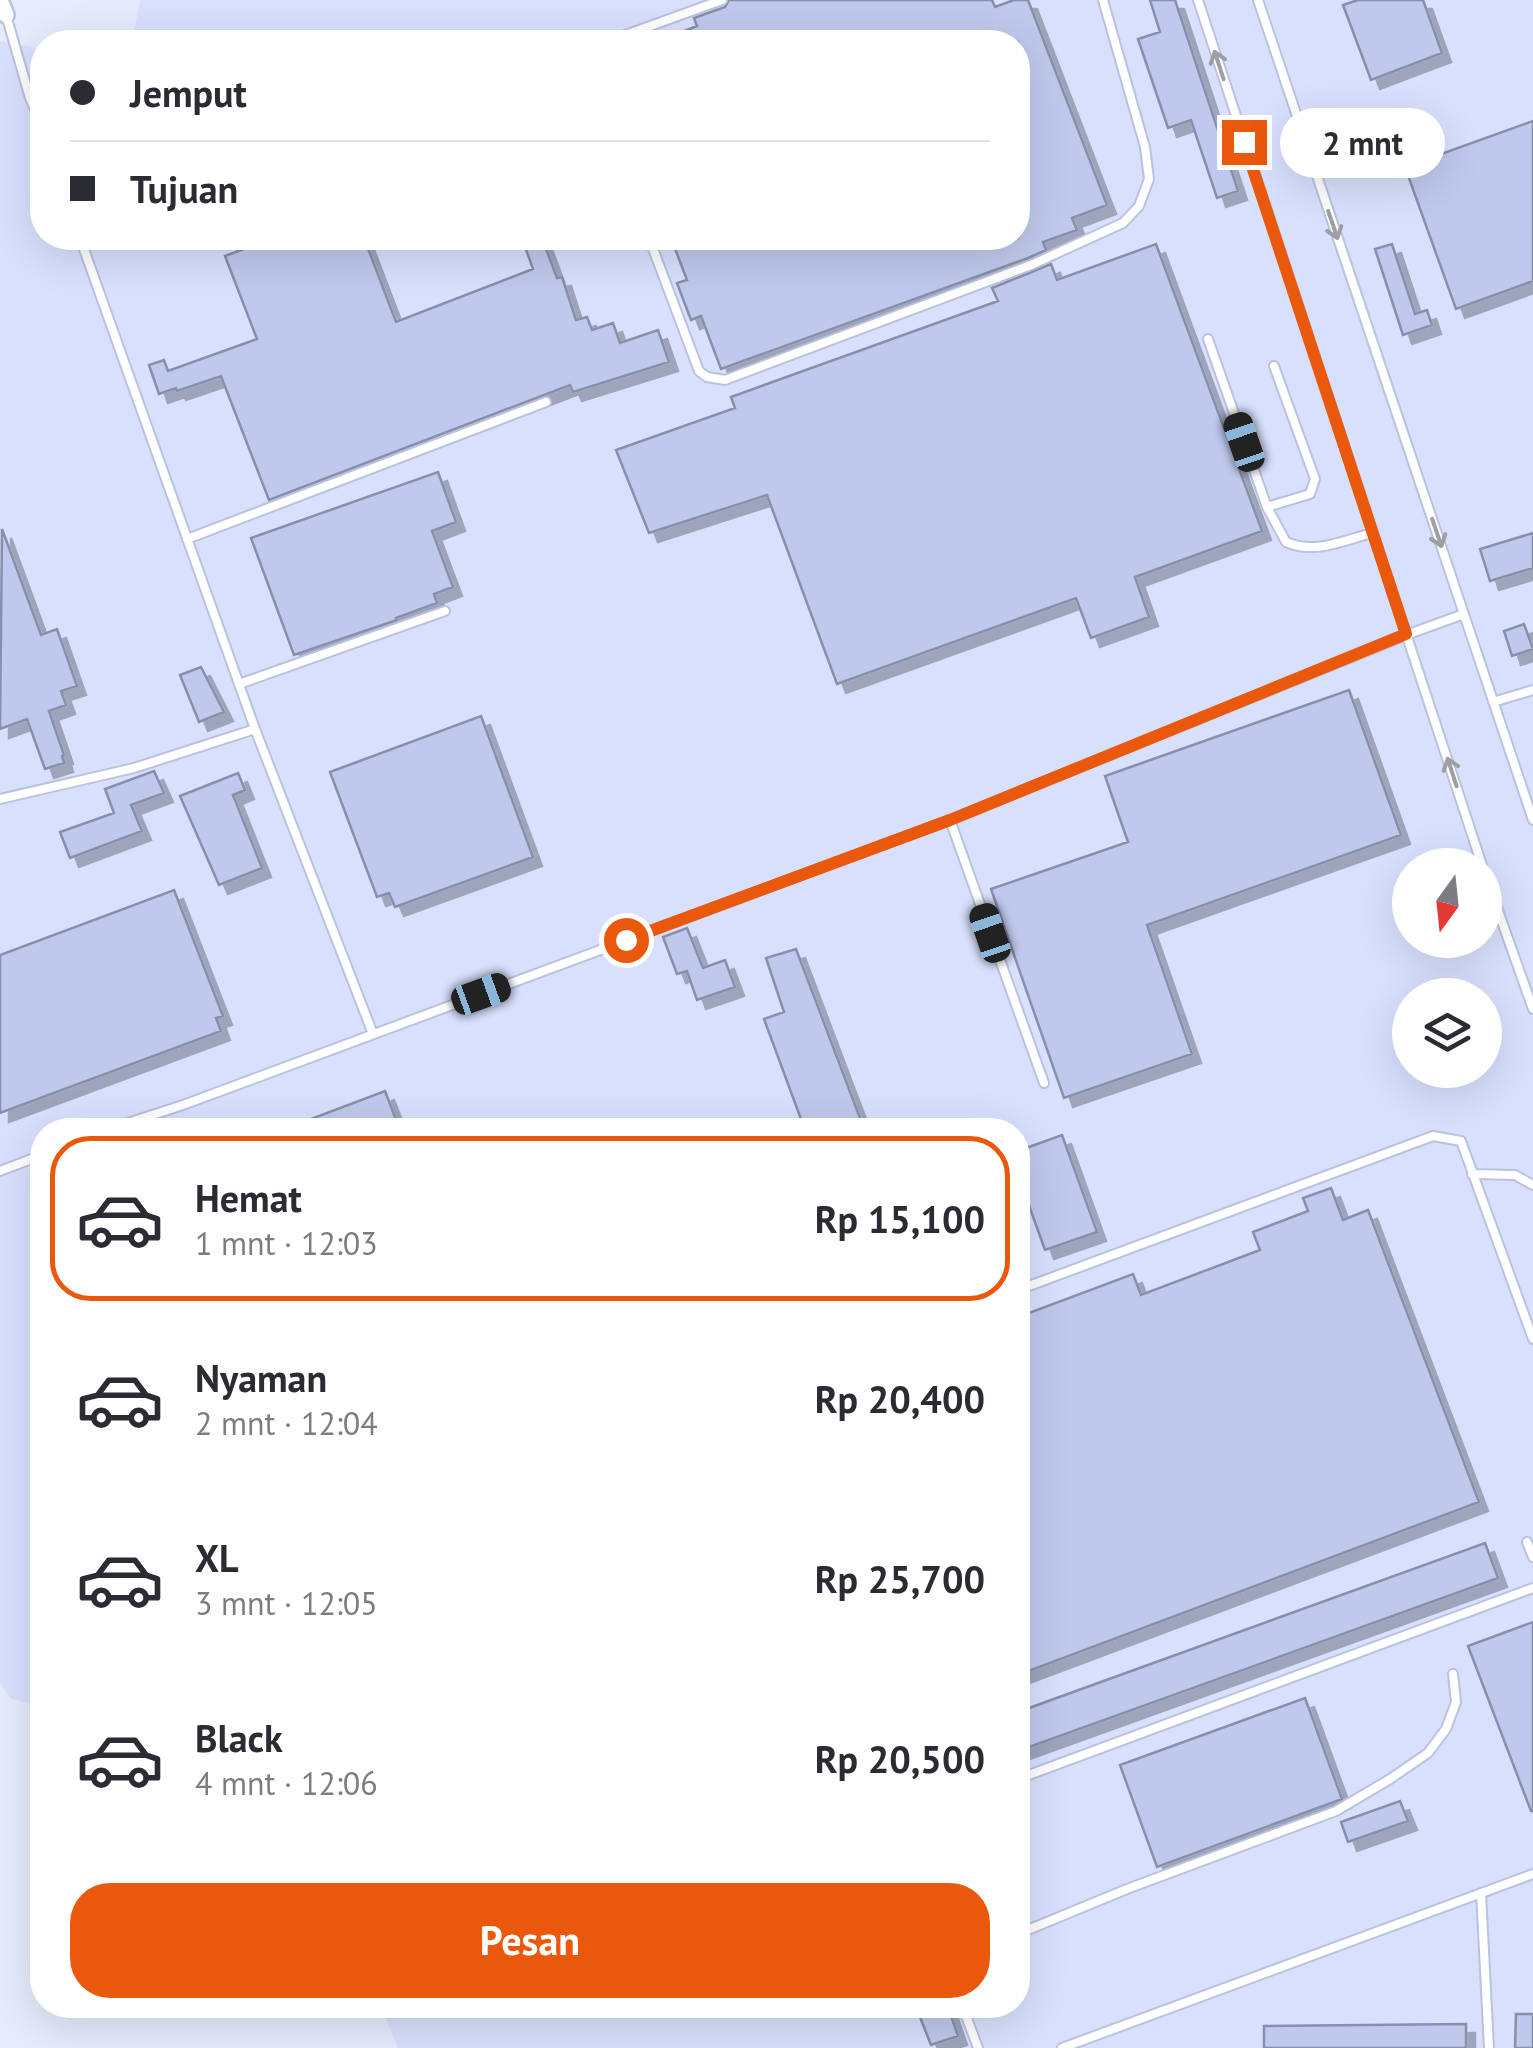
<!DOCTYPE html>
<html lang="id">
<meta charset="utf-8">
<style>
:root{--surface:#fff;--page:#f7f7f7;--text:#2b2b33;--muted:#7c7c81;--line:#e1e1e2;--accent:#ea580c}
body{margin:0;font-family:"PT Sans",sans-serif;background:var(--page);color:var(--text);height:100vh;display:flex;flex-direction:column;font-size:38px;white-space:nowrap}
*{box-sizing:border-box;margin:0}
p{font-size:32px;color:var(--muted)}
.icon{flex:none;width:55px;height:55px;fill:none;stroke:currentColor;stroke-width:2;stroke-linecap:round;stroke-linejoin:round}
.map{position:relative;flex:1;overflow:hidden}
.panel{position:absolute;left:30px;top:1118px;width:1000px;height:900px;display:flex;flex-direction:column;background:var(--surface);border-radius:40px;box-shadow:0 10px 40px #0002}
.panel>*{flex:none}
.top-card{position:absolute;left:30px;top:30px;width:1000px;height:220px;border-radius:40px;box-shadow:0 10px 40px #0002;display:grid;align-content:center;height:220px;padding:0 40px;background:var(--surface)}
.needle{width:65px;rotate:195deg}
.tools{position:absolute;left:1392px;top:848px;display:grid;gap:20px}
.tools a{display:grid;place-items:center;width:110px;height:110px;border-radius:50%;background:var(--surface);box-shadow:0 10px 40px #0002;font-size:50px}
.end{position:absolute;width:45px;height:45px;margin:-22px;border:12px solid #ea580c;background:#fff;box-shadow:0 0 0 5px #fff}
.from{border-radius:50%}
.bubble{position:absolute;height:70px;border-radius:35px;background:var(--surface);box-shadow:0 10px 40px #0002;font-size:32px;font-weight:700;line-height:70px;text-align:center}
.car{position:absolute;width:30px;height:60px;margin:-30px -15px;border-radius:12px;box-shadow:0 0 8px 2px #0007;background:linear-gradient(#222 24%,#8ab4d8 0 40%,#222 0 76%,#8ab4d8 0 86%,#222 0)}
.top-card b{display:flex;align-items:center;gap:35px;height:95px;font-size:38px}
.top-card b+b{border-top:2px solid var(--line)}
.top-card i{width:25px;height:25px;background:var(--text)}
ul{padding:18px 0 0;list-style:none}
li{display:flex;align-items:center;gap:30px;height:165px;margin:0 20px 15px;padding:0 20px;border:5px solid transparent;border-radius:40px}
li div{flex:1}
li b{display:block;font-size:38px}
li em{font-style:normal;font-weight:700}
li.on{border-color:var(--accent)}
li>.icon{width:90px;height:90px;stroke-width:1.5}
.button{display:flex;gap:20px;margin-top:auto;padding:20px 40px}
.button a{flex:1;height:115px;border-radius:40px;background:var(--accent);color:#fff;font-size:40px;font-weight:700;line-height:115px;text-align:center}
.map>svg:first-child{display:block}
.built{fill:#d8e0fe;fill-rule:evenodd}
.building{fill:#bfc9ed;stroke:#878faa;stroke-width:2.5;filter:url(#shadow)}
.lines{fill:none;stroke-linecap:round;stroke-linejoin:round}
.lane-casing{stroke:#bac2df;stroke-width:12}
.street-casing{stroke:#bac2df;stroke-width:20}
.lane{stroke:#fff;stroke-width:8}
.street{stroke:#fff;stroke-width:15}
.oneway{stroke:#9f9fa3}
.route{stroke:#ea580c;stroke-width:12}
</style>
<div class="map">
<svg width="1533" height="2048" viewBox="0 0 1533 2048">
<defs>
<filter id="shadow"><feDropShadow dx="9" dy="9" stdDeviation="0" flood-color="#0004"/></filter>
</defs>
<rect width="100%" height="100%" fill="#e6ebfd"/>
<path class="built" d="M 140,0 L 1533,0 L 1533,2048 L 398,2048 L 380,2005 L 1018,2005 L 1018,1130 L 42,1130 L 42,1708 L 10,1698 L 0,1682 L 0,41 L 42,49 L 42,238 L 1018,238 L 1018,42 L 132,42 ZM 1410,865 L 1485,865 L 1485,940 L 1410,940 ZM 1410,995 L 1485,995 L 1485,1070 L 1410,1070 Z"/>
<path class="building" d="M 729,0 L 992,0 L 995,7 L 1014,0 L 1028,0 L 1107,205 L 1072,218 L 1077,230 L 1043,242 L 1046,250 L 1028,258 L 721,369 L 701,316 L 691,320 L 677,283 L 687,280 L 671,238 L 1018,238 L 1018,42 L 657,42 L 697,26 L 694,18 L 725,7 Z
M 1150,0 L 1175,0 L 1238,191 L 1217,198 L 1191,120 L 1168,128 L 1138,39 L 1160,32 Z
M 1358,0 L 1423,0 L 1442,53 L 1371,80 L 1343,5 Z
M 1533,121 L 1533,281 L 1456,309 L 1405,167 Z
M 240,238 L 364,238 L 396,322 L 533,269 L 522,238 L 542,238 L 557,278 L 562,277 L 576,320 L 587,317 L 592,330 L 613,323 L 620,343 L 658,330 L 669,362 L 573,392 L 570,385 L 269,500 L 221,376 L 177,391 L 176,388 L 159,394 L 149,365 L 164,360 L 168,371 L 257,339 L 225,256 L 244,249 Z
M 1156,244 L 1262,531 L 1135,577 L 1149,617 L 1091,638 L 1076,598 L 837,684 L 767,495 L 649,533 L 616,450 L 735,408 L 731,397 L 998,301 L 992,288 L 1051,264 L 1057,280 Z
M 1392,244 L 1415,314 L 1427,310 L 1432,325 L 1403,335 L 1375,249 Z
M 438,472 L 456,522 L 432,531 L 453,587 L 434,594 L 437,603 L 396,618 L 397,620 L 294,655 L 251,538 Z
M 2,529 L 41,635 L 57,629 L 77,686 L 61,691 L 66,705 L 49,711 L 64,755 L 62,756 L 64,763 L 45,769 L 27,719 L 0,729 Z
M 1533,533 L 1533,568 L 1490,581 L 1480,549 Z
M 1524,624 L 1533,649 L 1512,656 L 1504,631 Z
M 201,667 L 224,712 L 199,722 L 180,675 Z
M 1349,690 L 1401,835 L 1147,925 L 1192,1054 L 1064,1098 L 991,889 L 1128,842 L 1105,776 Z
M 481,716 L 533,857 L 395,907 L 389,893 L 377,897 L 330,772 Z
M 154,771 L 164,793 L 131,805 L 142,831 L 70,858 L 60,832 L 114,813 L 105,789 Z
M 238,773 L 245,790 L 233,795 L 262,868 L 219,885 L 180,796 Z
M 174,890 L 223,1016 L 216,1018 L 221,1031 L 0,1113 L 0,955 Z
M 687,928 L 703,968 L 725,960 L 735,987 L 697,1000 L 687,971 L 677,974 L 663,937 Z
M 796,949 L 863,1126 L 853,1130 L 805,1130 L 764,1019 L 784,1012 L 766,958 Z
M 385,1091 L 400,1130 L 287,1130 L 287,1128 Z
M 1062,1135 L 1097,1232 L 1045,1250 L 1018,1175 L 1018,1151 Z
M 1331,1188 L 1343,1220 L 1368,1210 L 1479,1502 L 1018,1675 L 1018,1317 L 1133,1274 L 1141,1295 L 1260,1250 L 1253,1232 L 1308,1211 L 1303,1198 Z
M 1485,1543 L 1498,1578 L 1018,1751 L 1018,1712 Z
M 1533,1622 L 1533,1811 L 1531,1811 L 1468,1646 Z
M 1305,1698 L 1342,1799 L 1157,1867 L 1120,1765 Z
M 1400,1801 L 1408,1821 L 1348,1842 L 1341,1822 Z
M 948,2007 L 958,2036 L 931,2045 L 920,2017 Z
M 1516,2014 L 1533,2014 L 1533,2048 L 1515,2048 Z
M 1466,2024 L 1466,2048 L 1264,2048 L 1264,2026 Z"/>
<g class="lines">
<defs>
<path id="lane" d="M 1198,0 L 1482,865
M 1258,0 L 1533,820
M 6,15 L 30,98 L 42,124
M 606,42 L 722,0
M 80,238 L 255,729 L 373,1034
M 649,238 L 699,371 L 707,377 L 725,380 L 1031,265 L 1123,223 L 1139,206 L 1149,179 L 1145,147 L 1103,0
M 1208,339 L 1267,507 L 1286,542 C 1314,555 1345,540 1372,533
M 1267,507 L 1310,494 L 1315,479 L 1274,366
M 187,539 L 546,402
M 239,684 L 445,611
M 1493,702 L 1533,690
M 0,799 L 134,768 L 255,729
M 950,820 L 1044,1083
M 1485,874 L 1533,1009
M 106,1130 L 183,1105 L 950,820 L 1406,635 L 1464,614
M 0,1171 L 42,1155
M 1472,1174 L 1515,1175 L 1533,1185
M 1018,1290 L 1433,1136 L 1461,1141 L 1533,1339
M 1527,1542 L 1533,1557
M 1018,1779 L 1533,1588
M 1481,1893 L 1489,2048
M 1018,1934 L 1127,1889 L 1336,1811 L 1390,1779 L 1428,1753 L 1446,1729 L 1456,1702 L 1453,1674
M 962,2005 L 978,2048
M 1062,2048 L 1533,1874"/>
<path id="street" d="M 0,0 L 6,15"/>
</defs>
<use href="#lane" class="lane-casing"/>
<use href="#street" class="street-casing"/>
<use href="#lane" class="lane"/>
<use href="#street" class="street"/>
</g>
<defs><path id="oneway-shaft" d="M-6 0H5M1.5-3L5.5 0L1.5 3" fill="none" stroke-width="1.6" stroke-linecap="round" stroke-linejoin="round" transform="scale(2.5)"/></defs>
<g class="oneway">
<use href="#oneway-shaft" transform="translate(1219 65) rotate(-108)"/>
<use href="#oneway-shaft" transform="translate(1333 225) rotate(71)"/>
<use href="#oneway-shaft" transform="translate(1437 533) rotate(71)"/>
<use href="#oneway-shaft" transform="translate(1452 772) rotate(-108)"/>
</g>
<g class="lines">
<path class="route" d="M 626,940 L 950,820 L 1406,634 L 1244,142"/>
</g>
</svg>
<div class="tools">
<a><svg class="needle" viewBox="-14 -14 28 28"><path d="M0-13l5 13h-10z" fill="#e53935"/><path d="M0 13l5-13h-10z" fill="#7c7c81"/></svg></a>
<a><svg class="icon" aria-label="layers" viewBox="0 0 24 24"><path d="M12 4l9 5-9 5-9-5zM3 14l9 5 9-5"/></svg></a>
</div>
<i class="end from" style="left:626px;top:940px"></i>
<i class="end" style="left:1244px;top:142px"></i>
<div class="bubble" style="left:1280px;top:108px;width:165px">2 mnt</div>
<i class="car" style="left:1244px;top:442px;rotate:341deg"></i>
<i class="car" style="left:990px;top:933px;rotate:341deg"></i>
<i class="car" style="left:481px;top:994px;rotate:70deg"></i>
<div class="top-card">
<b><i class="from"></i>Jemput</b>
<b><i></i>Tujuan</b>
</div>
<section class="panel">
<ul>
<li class="on"><svg class="icon" aria-label="car" viewBox="0 0 24 24"><path d="M5 17H2v-5l4-1 3-4h7l3 4 3 1v5h-3M9 17h6M6 11h13"/><circle cx="7" cy="17" r="2"/><circle cx="17" cy="17" r="2"/></svg><div><b>Hemat</b><p>1 mnt · 12:03</p></div><em>Rp 15,100</em></li>
<li><svg class="icon" aria-label="car" viewBox="0 0 24 24"><path d="M5 17H2v-5l4-1 3-4h7l3 4 3 1v5h-3M9 17h6M6 11h13"/><circle cx="7" cy="17" r="2"/><circle cx="17" cy="17" r="2"/></svg><div><b>Nyaman</b><p>2 mnt · 12:04</p></div><em>Rp 20,400</em></li>
<li><svg class="icon" aria-label="car" viewBox="0 0 24 24"><path d="M5 17H2v-5l4-1 3-4h7l3 4 3 1v5h-3M9 17h6M6 11h13"/><circle cx="7" cy="17" r="2"/><circle cx="17" cy="17" r="2"/></svg><div><b>XL</b><p>3 mnt · 12:05</p></div><em>Rp 25,700</em></li>
<li><svg class="icon" aria-label="car" viewBox="0 0 24 24"><path d="M5 17H2v-5l4-1 3-4h7l3 4 3 1v5h-3M9 17h6M6 11h13"/><circle cx="7" cy="17" r="2"/><circle cx="17" cy="17" r="2"/></svg><div><b>Black</b><p>4 mnt · 12:06</p></div><em>Rp 20,500</em></li>
</ul>
<div class="button"><a>Pesan</a></div>
</section>
</div>
